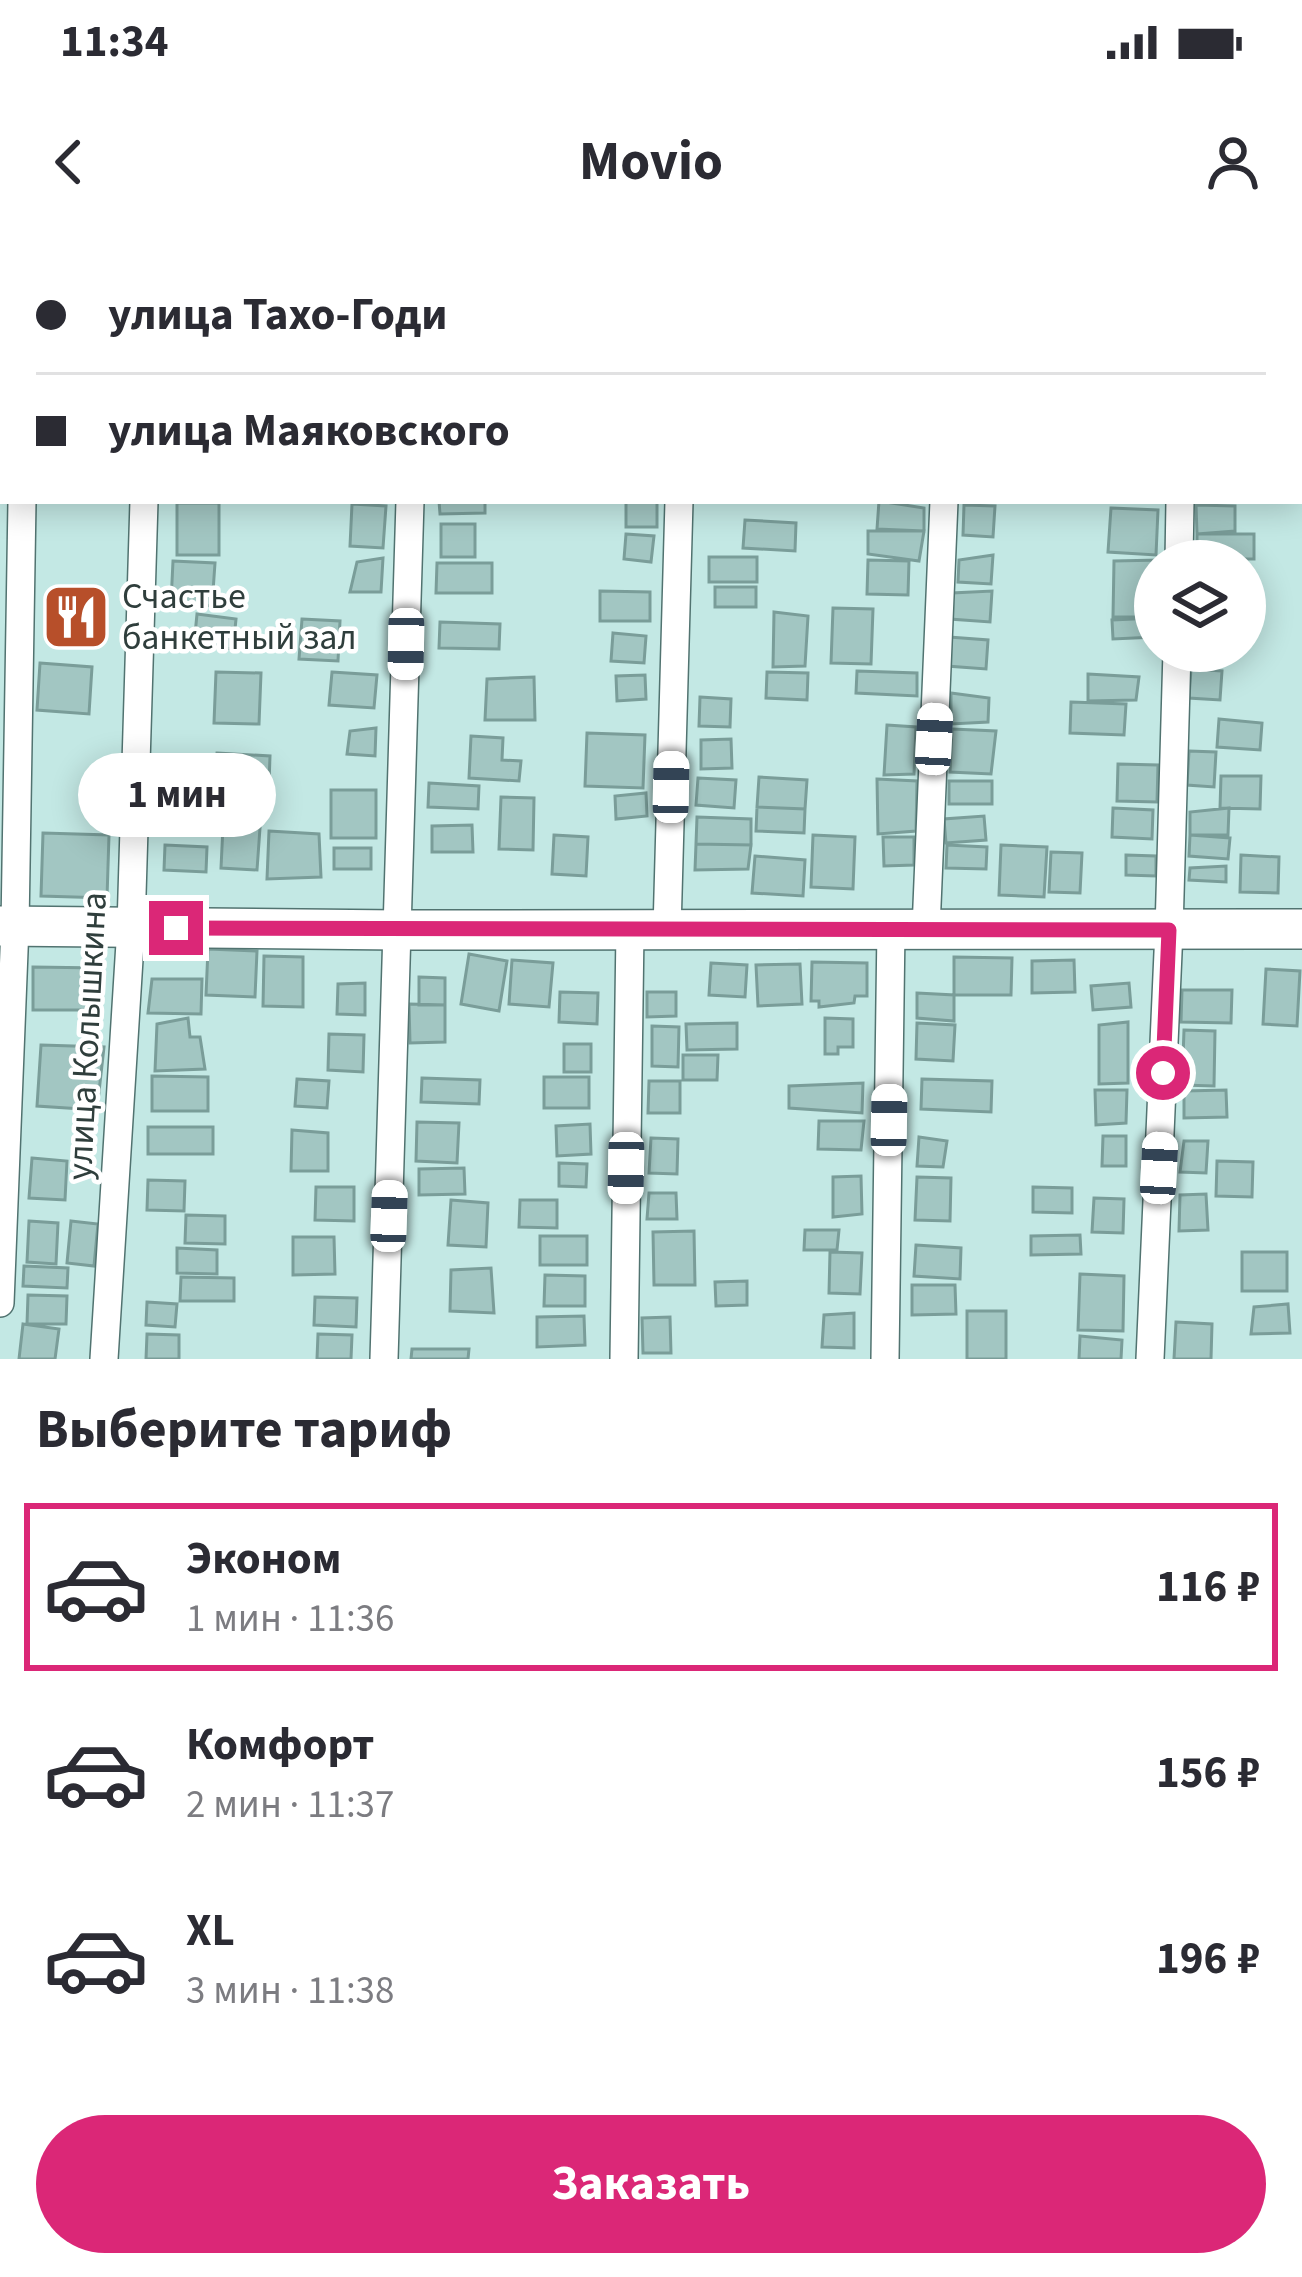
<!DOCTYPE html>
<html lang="ru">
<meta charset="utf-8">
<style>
:root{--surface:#fff;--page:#f2f2f3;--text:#2b2b33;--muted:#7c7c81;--line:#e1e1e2;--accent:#db2777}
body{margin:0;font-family:"Source Sans 3",sans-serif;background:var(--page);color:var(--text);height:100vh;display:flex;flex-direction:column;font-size:45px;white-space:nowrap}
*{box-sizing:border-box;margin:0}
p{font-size:39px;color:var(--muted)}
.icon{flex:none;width:66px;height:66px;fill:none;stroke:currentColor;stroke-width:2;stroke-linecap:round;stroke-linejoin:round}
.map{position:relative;height:1119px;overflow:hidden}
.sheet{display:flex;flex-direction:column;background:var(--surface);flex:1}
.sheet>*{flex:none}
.top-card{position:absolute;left:0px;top:0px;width:1302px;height:264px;box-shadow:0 6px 30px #0003;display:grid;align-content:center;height:264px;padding:0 36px;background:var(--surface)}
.controls{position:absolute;left:1134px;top:300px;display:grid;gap:24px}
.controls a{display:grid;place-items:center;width:132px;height:132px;border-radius:50%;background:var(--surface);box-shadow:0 6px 30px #0003;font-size:60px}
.end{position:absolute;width:54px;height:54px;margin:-27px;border:15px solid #db2777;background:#fff;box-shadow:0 0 0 6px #fff}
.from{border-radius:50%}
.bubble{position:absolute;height:84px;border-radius:42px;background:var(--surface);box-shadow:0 6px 30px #0003;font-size:39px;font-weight:700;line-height:84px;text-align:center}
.car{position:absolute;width:36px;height:72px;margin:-36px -18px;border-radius:15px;box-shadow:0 0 9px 3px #0007;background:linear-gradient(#fff 24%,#345 0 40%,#fff 0 76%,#345 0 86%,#fff 0)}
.top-card b{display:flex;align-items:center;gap:42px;height:114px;font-size:45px}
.top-card b+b{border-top:3px solid var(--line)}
.top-card i{width:30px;height:30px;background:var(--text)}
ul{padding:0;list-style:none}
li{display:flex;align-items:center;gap:36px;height:168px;margin:0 24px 18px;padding:0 12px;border:6px solid transparent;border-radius:0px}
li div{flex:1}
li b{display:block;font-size:45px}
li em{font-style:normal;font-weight:700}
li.current{border-color:var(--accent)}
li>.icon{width:108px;height:108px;stroke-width:1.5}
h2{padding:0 36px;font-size:54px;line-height:144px}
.action{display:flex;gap:24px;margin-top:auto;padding:24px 36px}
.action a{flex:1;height:138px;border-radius:72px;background:var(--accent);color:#fff;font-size:48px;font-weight:700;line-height:138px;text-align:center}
.status{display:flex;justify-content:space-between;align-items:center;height:84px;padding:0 60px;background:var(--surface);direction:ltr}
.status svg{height:33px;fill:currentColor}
header{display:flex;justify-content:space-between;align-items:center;height:156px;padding:0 36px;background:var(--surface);font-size:54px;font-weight:700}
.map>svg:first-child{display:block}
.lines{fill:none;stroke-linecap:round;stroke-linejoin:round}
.stream{stroke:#cc9b8b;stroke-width:8}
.building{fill:#a2c6c2;stroke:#7a9d99;stroke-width:3}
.street-casing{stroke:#517370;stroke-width:30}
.secondary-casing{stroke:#517370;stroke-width:42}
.street{stroke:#fff;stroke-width:27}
.secondary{stroke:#fff;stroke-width:39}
.route{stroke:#db2777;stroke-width:15}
.labels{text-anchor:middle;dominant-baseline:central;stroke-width:9;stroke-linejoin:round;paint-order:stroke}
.poi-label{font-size:36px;fill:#2f3e3c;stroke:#fff;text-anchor:start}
.street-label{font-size:36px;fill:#2f3e3c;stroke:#fff}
</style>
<div class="status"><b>11:34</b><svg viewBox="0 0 49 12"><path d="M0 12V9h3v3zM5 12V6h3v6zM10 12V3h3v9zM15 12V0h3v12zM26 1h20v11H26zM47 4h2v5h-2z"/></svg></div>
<header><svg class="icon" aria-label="back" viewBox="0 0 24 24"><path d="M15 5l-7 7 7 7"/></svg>Movio<svg class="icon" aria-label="person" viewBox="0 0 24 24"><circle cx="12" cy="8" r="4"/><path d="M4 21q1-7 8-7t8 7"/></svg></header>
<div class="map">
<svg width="1302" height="1119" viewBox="0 0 1302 1119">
<rect width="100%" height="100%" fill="#c3e8e4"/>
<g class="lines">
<path class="stream" d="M 903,3 L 912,0
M 0,21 L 3,22"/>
</g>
<path class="building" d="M 439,261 L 485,261 L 485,273 L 440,274 Z
M 626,261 L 657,261 L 657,287 L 626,287 Z
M 879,261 L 924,268 L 924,291 L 877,289 Z
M 177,263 L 219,263 L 219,315 L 177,315 Z
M 352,264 L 386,266 L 383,308 L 350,306 Z
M 964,265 L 995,266 L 993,297 L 963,295 Z
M 1196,265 L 1235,266 L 1235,291 L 1197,294 Z
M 1111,268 L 1158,270 L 1156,315 L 1108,312 Z
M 745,280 L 796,283 L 795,311 L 743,308 Z
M 441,284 L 475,284 L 475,317 L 441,317 Z
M 868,291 L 924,291 L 919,321 L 868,314 Z
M 626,294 L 654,296 L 651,322 L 624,319 Z
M 1197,294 L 1254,294 L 1254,319 L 1197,319 Z
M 993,315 L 991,344 L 958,342 L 959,320 Z
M 709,317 L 757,317 L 757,342 L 709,342 Z
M 383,318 L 381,352 L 350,352 L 357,322 Z
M 868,320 L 909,321 L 908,355 L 867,354 Z
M 1161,320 L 1155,321 L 1155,377 L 1113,377 L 1114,321 Z
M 173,321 L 215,323 L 212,366 L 171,363 Z
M 437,323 L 492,323 L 492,353 L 436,353 Z
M 715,347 L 756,347 L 756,367 L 715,367 Z
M 600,351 L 650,352 L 650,381 L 600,381 Z
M 992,351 L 990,382 L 950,379 L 952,353 Z
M 833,368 L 873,369 L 871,424 L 831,423 Z
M 774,372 L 808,376 L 805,426 L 773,427 Z
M 197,374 L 236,379 L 233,409 L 194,405 Z
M 1155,378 L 1155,397 L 1113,399 L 1112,380 Z
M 302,379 L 340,381 L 338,421 L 299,419 Z
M 440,382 L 500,384 L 499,409 L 439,408 Z
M 613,393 L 646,396 L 644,423 L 611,421 Z
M 949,397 L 988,400 L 986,429 L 947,426 Z
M 40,423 L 92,427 L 89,474 L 37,470 Z
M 1191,429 L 1222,431 L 1220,460 L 1189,458 Z
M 857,431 L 917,433 L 917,456 L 856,453 Z
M 216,432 L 261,433 L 259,484 L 214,483 Z
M 332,432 L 377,435 L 374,468 L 329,465 Z
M 767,432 L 808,433 L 807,460 L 766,458 Z
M 1088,434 L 1139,437 L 1136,460 L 1088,461 Z
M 645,435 L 646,459 L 617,461 L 616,436 Z
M 534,437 L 535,480 L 485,480 L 487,439 Z
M 951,453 L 989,458 L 988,482 L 951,484 Z
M 700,457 L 731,459 L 730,487 L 699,486 Z
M 1071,462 L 1126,464 L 1124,495 L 1070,493 Z
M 1219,479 L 1262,483 L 1260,510 L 1217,507 Z
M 887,485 L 916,487 L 914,534 L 884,535 Z
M 376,488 L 375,516 L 347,514 L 350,491 Z
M 952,489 L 996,491 L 991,534 L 950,532 Z
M 587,493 L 645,495 L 643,548 L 585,546 Z
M 471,496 L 503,498 L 502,520 L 521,521 L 519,541 L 469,538 Z
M 731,499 L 732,528 L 701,529 L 701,500 Z
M 1189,511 L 1216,512 L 1214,547 L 1187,545 Z
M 217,513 L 270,516 L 269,544 L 215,541 Z
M 1118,524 L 1158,525 L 1157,562 L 1117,561 Z
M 1221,536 L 1261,536 L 1260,569 L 1220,568 Z
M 759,537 L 807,540 L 805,569 L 757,567 Z
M 698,538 L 736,540 L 734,568 L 696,565 Z
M 877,539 L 917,541 L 916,591 L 878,594 Z
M 164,540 L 205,543 L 203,569 L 163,567 Z
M 949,541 L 992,541 L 992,564 L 949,564 Z
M 429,543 L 479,546 L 478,569 L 428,567 Z
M 331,550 L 376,550 L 376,598 L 331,598 Z
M 646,553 L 647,576 L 616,579 L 615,556 Z
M 501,557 L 534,558 L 533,610 L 499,609 Z
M 757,567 L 805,569 L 804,593 L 756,591 Z
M 1113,568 L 1153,570 L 1152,599 L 1112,597 Z
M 1229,568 L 1228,595 L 1190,595 L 1190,572 Z
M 167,574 L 202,576 L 201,595 L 165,593 Z
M 984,576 L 986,600 L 946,603 L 944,579 Z
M 697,577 L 751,579 L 751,605 L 696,604 Z
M 472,585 L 473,612 L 432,612 L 432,586 Z
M 223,586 L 260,588 L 257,630 L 221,628 Z
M 269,591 L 319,594 L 321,637 L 267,639 Z
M 43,593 L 109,595 L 107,658 L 41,656 Z
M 554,595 L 588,597 L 586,636 L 552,634 Z
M 813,595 L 855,597 L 853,649 L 811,647 Z
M 1190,595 L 1230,598 L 1228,619 L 1189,616 Z
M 883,597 L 914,597 L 914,625 L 884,626 Z
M 696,604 L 751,605 L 748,629 L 695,630 Z
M 165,605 L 207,607 L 206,632 L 164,630 Z
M 947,605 L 987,607 L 986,629 L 946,628 Z
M 1001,605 L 1047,607 L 1044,657 L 999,655 Z
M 334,608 L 371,608 L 371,629 L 334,629 Z
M 1051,612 L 1082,613 L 1080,653 L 1049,652 Z
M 1126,615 L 1156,616 L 1156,636 L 1126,635 Z
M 1241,615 L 1279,617 L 1278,653 L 1240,652 Z
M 755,616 L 805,620 L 803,656 L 752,653 Z
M 1226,626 L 1226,642 L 1189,640 L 1190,628 Z
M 208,709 L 257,711 L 255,757 L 206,755 Z
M 469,714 L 507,721 L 499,771 L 461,764 Z
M 264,716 L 303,717 L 303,767 L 263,766 Z
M 954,717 L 1012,718 L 1011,755 L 954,755 Z
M 512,720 L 553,723 L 549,767 L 509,764 Z
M 1074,720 L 1075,752 L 1032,753 L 1032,721 Z
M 812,722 L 867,723 L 867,756 L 855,756 L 854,763 L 819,767 L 819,761 L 811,761 Z
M 711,723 L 747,725 L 745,757 L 709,755 Z
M 800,724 L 802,764 L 758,766 L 756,725 Z
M 33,727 L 100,728 L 100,770 L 33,770 Z
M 1266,729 L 1300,731 L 1297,786 L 1263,784 Z
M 419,737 L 445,738 L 445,765 L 419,765 Z
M 152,739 L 202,739 L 201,774 L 148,773 Z
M 365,743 L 365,775 L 337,774 L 338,744 Z
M 1129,743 L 1131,767 L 1093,770 L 1091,746 Z
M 1182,750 L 1232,750 L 1231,783 L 1181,782 Z
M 560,752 L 598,753 L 597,784 L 559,782 Z
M 647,752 L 676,752 L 676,776 L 647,777 Z
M 917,753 L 954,755 L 954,781 L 917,778 Z
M 409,764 L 445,765 L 445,802 L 410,803 Z
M 188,778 L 190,797 L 200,797 L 205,829 L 155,831 L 157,784 Z
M 825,778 L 853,779 L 853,807 L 838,807 L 838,814 L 825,814 Z
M 1128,782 L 1128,843 L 1099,844 L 1099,785 Z
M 737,783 L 737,809 L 687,810 L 686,784 Z
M 917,783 L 955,785 L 953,821 L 916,819 Z
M 652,786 L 679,787 L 678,827 L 652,826 Z
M 1184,790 L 1215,791 L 1214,846 L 1182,845 Z
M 329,794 L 364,795 L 363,832 L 328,830 Z
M 564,804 L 591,804 L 591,832 L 564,832 Z
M 41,805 L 104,807 L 97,870 L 37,866 Z
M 683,815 L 718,815 L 717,840 L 683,840 Z
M 152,836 L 208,837 L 208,871 L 152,871 Z
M 544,837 L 589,837 L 589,868 L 544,868 Z
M 422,838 L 480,840 L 479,864 L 421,862 Z
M 297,839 L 329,841 L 327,868 L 295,866 Z
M 922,839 L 992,841 L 991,872 L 921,869 Z
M 649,841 L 680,841 L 680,873 L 648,873 Z
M 863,843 L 862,873 L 789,868 L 789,846 Z
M 1095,850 L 1127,850 L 1126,883 L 1096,885 Z
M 1226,850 L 1227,877 L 1184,878 L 1184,851 Z
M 819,881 L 864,881 L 861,910 L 818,909 Z
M 417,882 L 459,883 L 457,923 L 416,921 Z
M 590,884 L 591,914 L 557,916 L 556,886 Z
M 148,887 L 213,887 L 213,914 L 148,914 Z
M 292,890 L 328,893 L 328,931 L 291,931 Z
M 1103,896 L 1126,896 L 1126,926 L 1102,926 Z
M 919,897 L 947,901 L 943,927 L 917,926 Z
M 651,898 L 678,899 L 677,934 L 649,933 Z
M 1184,901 L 1208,901 L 1206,933 L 1180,932 Z
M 32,918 L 67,921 L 65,960 L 29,958 Z
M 1217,921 L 1253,922 L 1252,957 L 1216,956 Z
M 559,923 L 587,924 L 586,947 L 559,946 Z
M 464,928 L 465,954 L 419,955 L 419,929 Z
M 861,936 L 862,974 L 833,977 L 833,937 Z
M 917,937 L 951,938 L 950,981 L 915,980 Z
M 148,940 L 185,941 L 184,971 L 147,970 Z
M 316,947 L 354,947 L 354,981 L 315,980 Z
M 1033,947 L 1072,948 L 1072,973 L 1033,972 Z
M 649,953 L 676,953 L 677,979 L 647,979 Z
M 1206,954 L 1208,990 L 1179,991 L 1180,955 Z
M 1094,958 L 1124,959 L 1123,993 L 1092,992 Z
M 451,960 L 488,963 L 486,1007 L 448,1005 Z
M 520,960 L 557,960 L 557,988 L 519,987 Z
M 186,975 L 225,976 L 225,1004 L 185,1003 Z
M 29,981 L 58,983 L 56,1024 L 27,1022 Z
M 71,981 L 98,984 L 94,1026 L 67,1023 Z
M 805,990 L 839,990 L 837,1010 L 804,1010 Z
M 694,991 L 695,1045 L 654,1045 L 653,992 Z
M 1080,995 L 1081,1014 L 1031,1015 L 1031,996 Z
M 540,996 L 587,996 L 587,1025 L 540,1025 Z
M 293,997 L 334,997 L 335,1034 L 293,1035 Z
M 916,1005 L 961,1008 L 960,1039 L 914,1036 Z
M 177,1008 L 217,1010 L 217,1034 L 177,1033 Z
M 830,1012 L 862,1013 L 860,1054 L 829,1053 Z
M 1242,1012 L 1287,1012 L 1287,1051 L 1242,1051 Z
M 24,1026 L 68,1028 L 67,1048 L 23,1046 Z
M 491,1028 L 494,1073 L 450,1071 L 451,1030 Z
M 1080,1034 L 1124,1036 L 1123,1091 L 1078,1090 Z
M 545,1035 L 585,1036 L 585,1066 L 544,1066 Z
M 181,1037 L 234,1038 L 234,1061 L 180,1061 Z
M 747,1041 L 747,1065 L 716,1066 L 715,1042 Z
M 912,1045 L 955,1045 L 956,1074 L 912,1075 Z
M 28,1055 L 67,1056 L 66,1084 L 27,1084 Z
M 315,1057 L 357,1058 L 356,1087 L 314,1085 Z
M 147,1062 L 177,1064 L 175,1087 L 146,1085 Z
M 1288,1064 L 1290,1093 L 1251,1094 L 1254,1067 Z
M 967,1071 L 1006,1071 L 1006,1119 L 967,1119 Z
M 854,1073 L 854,1108 L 822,1107 L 824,1075 Z
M 584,1076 L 585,1105 L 537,1107 L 537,1077 Z
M 670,1077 L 671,1113 L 643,1113 L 642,1078 Z
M 1176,1082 L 1212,1084 L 1211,1119 L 1174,1119 Z
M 23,1084 L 59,1089 L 55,1119 L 19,1119 Z
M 147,1094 L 179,1095 L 179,1119 L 146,1119 Z
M 318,1094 L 352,1095 L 351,1119 L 317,1119 Z
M 1080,1096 L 1122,1100 L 1121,1119 L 1079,1119 Z
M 412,1109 L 469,1109 L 468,1119 L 411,1119 Z"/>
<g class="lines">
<defs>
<path id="street" d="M 823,3 L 834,0
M 0,179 L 3,179
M 1299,182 L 1302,182
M 1179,321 L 1180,261
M 926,689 L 944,261
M 667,690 L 679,261
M 0,1063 L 15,686 L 22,261
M 104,1119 L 131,687 L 144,261
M 384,1119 L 410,261
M 624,1119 L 630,690
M 885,1119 L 891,688
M 1150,1119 L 1169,690 L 1177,411"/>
<path id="secondary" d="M 0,686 L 399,690 L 1302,689"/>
</defs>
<use href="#street" class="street-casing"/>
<use href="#secondary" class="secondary-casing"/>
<use href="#street" class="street"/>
<use href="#secondary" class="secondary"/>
</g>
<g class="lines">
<path class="route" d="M 176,688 L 1169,690 L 1163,833"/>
</g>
<defs>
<symbol id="restaurant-square" viewBox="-11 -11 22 22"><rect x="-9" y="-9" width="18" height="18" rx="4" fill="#b74f2a" stroke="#fff"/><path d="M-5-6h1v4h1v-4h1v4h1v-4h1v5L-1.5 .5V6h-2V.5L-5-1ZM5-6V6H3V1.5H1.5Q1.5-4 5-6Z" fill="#fff"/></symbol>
</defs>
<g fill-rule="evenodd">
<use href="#restaurant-square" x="38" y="339" width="76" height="76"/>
</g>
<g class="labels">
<g class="poi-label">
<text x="122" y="356">Счастье<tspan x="122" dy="41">банкетный зал</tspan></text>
</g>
<g class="street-label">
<text transform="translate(87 796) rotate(-87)">улица Колышкина</text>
</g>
</g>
</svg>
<div class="controls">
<a><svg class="icon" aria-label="layers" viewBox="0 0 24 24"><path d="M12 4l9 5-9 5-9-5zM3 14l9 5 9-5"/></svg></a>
</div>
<i class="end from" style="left:1163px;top:833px"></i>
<i class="end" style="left:176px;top:688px"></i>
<div class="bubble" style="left:78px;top:513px;width:198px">1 мин</div>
<i class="car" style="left:406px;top:404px;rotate:181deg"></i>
<i class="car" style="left:934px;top:499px;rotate:3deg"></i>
<i class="car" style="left:671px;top:547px;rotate:1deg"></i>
<i class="car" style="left:889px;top:880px;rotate:1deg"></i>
<i class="car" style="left:626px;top:928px;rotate:181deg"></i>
<i class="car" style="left:1159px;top:928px;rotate:3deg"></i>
<i class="car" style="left:389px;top:976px;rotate:2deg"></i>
<div class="top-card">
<b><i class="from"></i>улица Тахо-Годи</b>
<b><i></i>улица Маяковского</b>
</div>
</div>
<section class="sheet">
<h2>Выберите тариф</h2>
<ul>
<li class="current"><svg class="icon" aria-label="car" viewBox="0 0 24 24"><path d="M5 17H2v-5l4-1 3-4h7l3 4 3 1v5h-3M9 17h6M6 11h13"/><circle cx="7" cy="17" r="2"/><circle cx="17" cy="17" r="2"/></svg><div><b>Эконом</b><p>1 мин · 11:36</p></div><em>116 ₽</em></li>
<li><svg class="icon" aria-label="car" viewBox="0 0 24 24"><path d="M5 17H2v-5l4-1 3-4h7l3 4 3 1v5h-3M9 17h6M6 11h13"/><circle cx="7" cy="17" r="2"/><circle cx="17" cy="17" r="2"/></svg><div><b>Комфорт</b><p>2 мин · 11:37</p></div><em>156 ₽</em></li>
<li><svg class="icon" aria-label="car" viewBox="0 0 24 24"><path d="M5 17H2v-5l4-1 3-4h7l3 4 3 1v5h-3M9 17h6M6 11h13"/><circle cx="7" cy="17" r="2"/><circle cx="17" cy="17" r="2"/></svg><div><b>XL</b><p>3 мин · 11:38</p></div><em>196 ₽</em></li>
</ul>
<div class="action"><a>Заказать</a></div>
</section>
